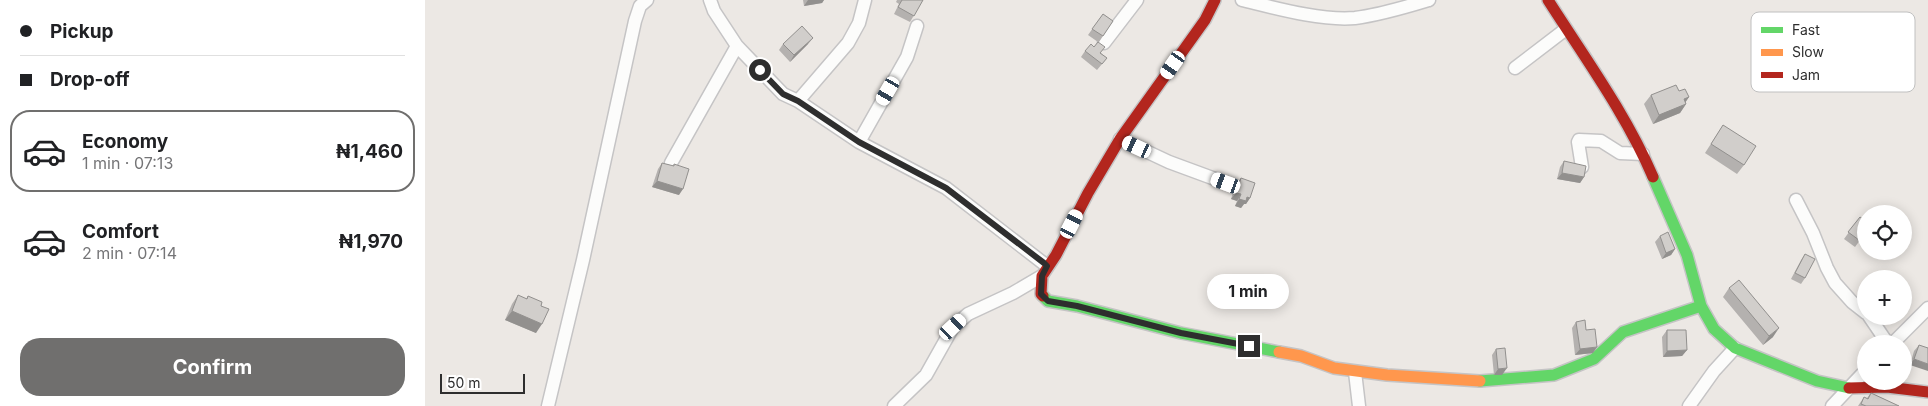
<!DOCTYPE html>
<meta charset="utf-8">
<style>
:root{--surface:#fff;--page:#f2f2f2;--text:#202124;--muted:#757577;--line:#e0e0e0;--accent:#706f6e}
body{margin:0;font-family:Inter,sans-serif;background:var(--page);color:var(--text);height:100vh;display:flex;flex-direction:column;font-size:19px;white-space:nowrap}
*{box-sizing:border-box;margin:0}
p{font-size:16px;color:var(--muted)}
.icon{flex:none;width:28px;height:28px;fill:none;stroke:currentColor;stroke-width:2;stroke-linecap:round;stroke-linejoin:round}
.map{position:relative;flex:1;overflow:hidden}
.sheet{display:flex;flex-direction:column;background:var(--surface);width:425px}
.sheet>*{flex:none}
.top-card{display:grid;align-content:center;height:110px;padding:0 20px;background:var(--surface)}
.controls{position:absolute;left:1432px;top:205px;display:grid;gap:10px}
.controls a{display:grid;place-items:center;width:55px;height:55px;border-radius:50%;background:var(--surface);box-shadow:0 2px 12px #0003;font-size:25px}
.scale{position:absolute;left:15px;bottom:12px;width:85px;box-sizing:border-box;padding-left:5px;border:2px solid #2e2e2e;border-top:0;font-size:14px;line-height:18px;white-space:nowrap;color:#2e2e2e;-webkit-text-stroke:4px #fff;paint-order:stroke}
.end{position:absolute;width:22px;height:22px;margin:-11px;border:6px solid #2e2e2e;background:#fff;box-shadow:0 0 0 2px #fff}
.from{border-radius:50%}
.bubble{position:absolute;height:35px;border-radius:18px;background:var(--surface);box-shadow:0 2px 12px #0003;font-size:16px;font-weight:700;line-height:35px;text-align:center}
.car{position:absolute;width:15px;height:30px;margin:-15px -8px;border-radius:6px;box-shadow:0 0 4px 1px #0007;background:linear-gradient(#fff 24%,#345 0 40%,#fff 0 76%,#345 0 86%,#fff 0)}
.top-card b{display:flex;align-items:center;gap:18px;height:48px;font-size:19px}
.top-card b+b{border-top:1px solid var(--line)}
.top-card i{width:12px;height:12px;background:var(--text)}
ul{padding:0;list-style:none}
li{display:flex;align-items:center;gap:15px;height:82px;margin:0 10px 8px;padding:0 10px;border:2px solid transparent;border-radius:20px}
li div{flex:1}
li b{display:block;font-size:19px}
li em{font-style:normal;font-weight:700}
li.current{border-color:var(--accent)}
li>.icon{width:45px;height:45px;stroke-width:1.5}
.cta{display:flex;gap:10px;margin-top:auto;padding:10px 20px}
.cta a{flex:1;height:58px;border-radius:20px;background:var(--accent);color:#fff;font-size:20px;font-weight:700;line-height:58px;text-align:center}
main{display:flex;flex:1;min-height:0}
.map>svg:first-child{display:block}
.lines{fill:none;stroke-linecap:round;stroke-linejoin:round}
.street-casing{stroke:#c5c4c5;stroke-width:15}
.fast-casing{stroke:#c5c4c5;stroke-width:14}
.slow-casing{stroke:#c5c4c5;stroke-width:14}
.jam-casing{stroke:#c5c4c5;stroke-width:14}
.street{stroke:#fcfcfb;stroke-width:12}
.fast{stroke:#63d668;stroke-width:11}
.slow{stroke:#ff974d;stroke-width:11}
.jam{stroke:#b3261e;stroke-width:11}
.wall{fill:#b4b1af}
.shaded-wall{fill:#92908e}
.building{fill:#d1cecb;stroke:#92908e}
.route{stroke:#2e2e2e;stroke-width:6}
.key{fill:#fff;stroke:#c0c0c0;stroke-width:1}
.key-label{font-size:14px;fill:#2e2e2e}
</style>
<main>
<section class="sheet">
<div class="top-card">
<b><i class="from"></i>Pickup</b>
<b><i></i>Drop-off</b>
</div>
<ul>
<li class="current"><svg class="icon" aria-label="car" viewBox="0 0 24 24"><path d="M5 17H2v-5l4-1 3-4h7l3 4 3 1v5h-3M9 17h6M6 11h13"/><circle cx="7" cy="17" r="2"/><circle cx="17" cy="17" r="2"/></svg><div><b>Economy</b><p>1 min · 07:13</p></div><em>₦1,460</em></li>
<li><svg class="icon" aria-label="car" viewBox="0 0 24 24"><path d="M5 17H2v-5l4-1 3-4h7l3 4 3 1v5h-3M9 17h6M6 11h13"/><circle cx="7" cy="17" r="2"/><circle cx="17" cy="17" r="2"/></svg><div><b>Comfort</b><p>2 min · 07:14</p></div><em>₦1,970</em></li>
</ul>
<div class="cta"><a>Confirm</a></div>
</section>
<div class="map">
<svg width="1503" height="406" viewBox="0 0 1503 406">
<rect width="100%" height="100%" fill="#ece8e4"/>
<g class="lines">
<defs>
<path id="street" d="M 285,0 L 289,11 L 312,46 L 358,94 L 373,101 L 434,142 L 521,188 L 622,266
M 817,0 C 850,8 896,21 930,18 C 955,15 981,7 1004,0
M 679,43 L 712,0
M 1090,68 L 1141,29
M 373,101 L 423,43 L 434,23 L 440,0
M 695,139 L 744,162 L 801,183
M 434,142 L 482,57 L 492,26
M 246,163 L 312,46
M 1157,167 L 1153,142 L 1154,140 L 1176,141 L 1195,153 L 1218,154
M 1371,200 L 1388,233 L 1402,268 L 1410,283 L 1427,302 L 1441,313
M 1444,316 L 1463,344
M 1467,344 L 1503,308
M 930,372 L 934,406
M 123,406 L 158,260 L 210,21 L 215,6 L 222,0
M 469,406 L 501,375 L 528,327 L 543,314 L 588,293 L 617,276
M 1264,406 L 1289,371 L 1310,348
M 1407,406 L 1441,370"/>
<path id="fast" d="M 1228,177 L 1262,255 L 1276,306 L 1289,329 L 1310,348 L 1392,381 L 1424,388
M 618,296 L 623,301 L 652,306 L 756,333 L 854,352
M 1055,381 L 1129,375 L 1169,359 L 1198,332 L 1276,306"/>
<path id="slow" d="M 854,352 L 876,356 L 909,368 L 962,375 L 1055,381"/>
<path id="jam" d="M 1123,0 C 1160,58 1201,114 1228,177
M 618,296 L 616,294 L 617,276 L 631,255 L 663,193 L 695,139 L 780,20 L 790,0
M 1424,388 L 1462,387 L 1503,392"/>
</defs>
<use href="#street" class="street-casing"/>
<use href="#fast" class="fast-casing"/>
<use href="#slow" class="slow-casing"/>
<use href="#jam" class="jam-casing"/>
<use href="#street" class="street"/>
<use href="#fast" class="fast"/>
<use href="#slow" class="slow"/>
<use href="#jam" class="jam"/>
</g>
<path class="wall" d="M 378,0 L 399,0 L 397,3 L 379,6 Z
M 472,0 L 498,0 L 485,22 L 469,14 L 474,4 L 471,2 Z
M 678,14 L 688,21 L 674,42 L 676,53 L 682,58 L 672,70 L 656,57 L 660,51 L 669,47 L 673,42 L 663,35 Z
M 358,44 L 383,44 L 365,62 L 354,50 Z
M 1254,91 L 1264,97 L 1260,102 L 1261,104 L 1255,113 L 1228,124 L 1219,104 L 1226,95 Z
M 1298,125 L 1319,165 L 1312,174 L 1280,153 Z
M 1139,161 L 1159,177 L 1155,183 L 1132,179 L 1135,167 Z
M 237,163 L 248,166 L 249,164 L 254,195 L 227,187 L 233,169 Z
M 816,178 L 825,198 L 821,204 L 819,204 L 816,208 L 810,206 L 812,201 L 806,199 L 811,184 Z
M 1435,217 L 1441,232 L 1430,247 L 1419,239 Z
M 1235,236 L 1250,249 L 1246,255 L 1237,259 L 1230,242 Z
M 1380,254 L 1380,278 L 1376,284 L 1366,279 L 1376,260 Z
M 1304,288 L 1348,337 L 1338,345 L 1298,297 Z
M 93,295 L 101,299 L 103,296 L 116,306 L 111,333 L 80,320 L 87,304 Z
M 1151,322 L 1161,330 L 1168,353 L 1150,355 L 1147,328 Z
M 1242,330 L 1262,350 L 1257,356 L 1238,357 L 1237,337 Z
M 1494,345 L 1503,348 L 1485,365 L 1489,351 Z
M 1071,349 L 1077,375 L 1069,375 L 1067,355 Z
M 1446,393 L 1474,406 L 1433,406 L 1439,397 L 1442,398 Z"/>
<path class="shaded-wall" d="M 383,0 L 399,0 L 397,3 L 379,6 Z
M 388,38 L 383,44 L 365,62 L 369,55 Z
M 1264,97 L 1258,106 L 1261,104 L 1255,113 L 1228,124 L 1234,115 L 1259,99 Z
M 1137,173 L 1159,177 L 1155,183 L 1132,179 Z
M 232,181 L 258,189 L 254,195 L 227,187 Z
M 811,193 L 816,194 L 812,201 L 806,199 Z
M 822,197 L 825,198 L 821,204 L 819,204 L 816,208 L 810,206 L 814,199 Z
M 1250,249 L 1246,255 L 1237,259 L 1241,253 Z
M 87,311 L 117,324 L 111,333 L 80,320 Z
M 1354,328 L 1348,337 L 1338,345 L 1344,336 Z
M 1172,347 L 1168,353 L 1150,355 L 1155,349 Z
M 1262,350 L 1257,356 L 1238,357 L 1242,351 Z
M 1489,359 L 1503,364 L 1503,371 L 1485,365 Z
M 1082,368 L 1077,375 L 1069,375 L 1073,369 Z"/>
<path class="building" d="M 477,0 L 498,0 L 489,16 L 473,7 Z
M 678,14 L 688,21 L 678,36 L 667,29 Z
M 377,26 L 388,38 L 369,55 L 358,44 Z
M 673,42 L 680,47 L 675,53 L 682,58 L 677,64 L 660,51 L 666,44 L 669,47 Z
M 1251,85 L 1254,91 L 1260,89 L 1264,97 L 1259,99 L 1261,104 L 1234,115 L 1226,95 Z
M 1298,125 L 1331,146 L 1319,165 L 1286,144 Z
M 1139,161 L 1161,166 L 1159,177 L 1137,173 Z
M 237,163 L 249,166 L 249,164 L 264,169 L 258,189 L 232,181 Z
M 816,178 L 830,183 L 825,198 L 822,197 L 821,201 L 814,199 L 816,194 L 811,193 Z
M 1435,217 L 1441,221 L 1441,231 L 1434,240 L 1423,232 Z
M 1243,232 L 1250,249 L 1241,253 L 1235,236 Z
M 1380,254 L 1390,259 L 1380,278 L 1370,273 Z
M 1314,280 L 1354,328 L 1344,336 L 1304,288 Z
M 93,295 L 102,299 L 103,296 L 117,302 L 116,306 L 124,309 L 117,324 L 87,311 Z
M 1160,320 L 1161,330 L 1170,329 L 1172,347 L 1155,349 L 1151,322 Z
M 1242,330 L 1261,330 L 1262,350 L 1242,351 Z
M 1494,345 L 1503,348 L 1503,364 L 1489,359 Z
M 1080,348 L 1082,368 L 1073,369 L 1071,349 Z
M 1446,393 L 1474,406 L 1441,406 L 1436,404 L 1439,397 L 1443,399 Z"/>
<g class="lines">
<path class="route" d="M 335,70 L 358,94 L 373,101 L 434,142 L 521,188 L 619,263 L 622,266 L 617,276 L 616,294 L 623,301 L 652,306 L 756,333 L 824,346"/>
</g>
<rect x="1326" y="12" width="164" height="80" rx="8" class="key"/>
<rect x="1336" y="27" width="22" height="6" fill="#63d668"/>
<rect x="1336" y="49" width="22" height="7" fill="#ff974d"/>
<rect x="1336" y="72" width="22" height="6" fill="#b3261e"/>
<g class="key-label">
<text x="1367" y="35">Fast</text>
<text x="1367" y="57">Slow</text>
<text x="1367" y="80">Jam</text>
</g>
</svg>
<div class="controls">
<a><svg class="icon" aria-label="locate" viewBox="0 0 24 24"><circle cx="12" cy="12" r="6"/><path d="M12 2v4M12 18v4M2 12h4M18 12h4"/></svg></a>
<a>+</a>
<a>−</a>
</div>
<div class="scale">50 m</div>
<i class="end from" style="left:335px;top:70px"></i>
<i class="end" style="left:824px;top:346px"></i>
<div class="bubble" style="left:782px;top:274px;width:82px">1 min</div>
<i class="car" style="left:748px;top:65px;rotate:215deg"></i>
<i class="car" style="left:463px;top:91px;rotate:210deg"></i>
<i class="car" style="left:712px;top:147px;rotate:295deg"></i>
<i class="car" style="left:801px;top:183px;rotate:290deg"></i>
<i class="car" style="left:647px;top:224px;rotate:27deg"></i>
<i class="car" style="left:528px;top:327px;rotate:47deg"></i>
</div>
</main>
